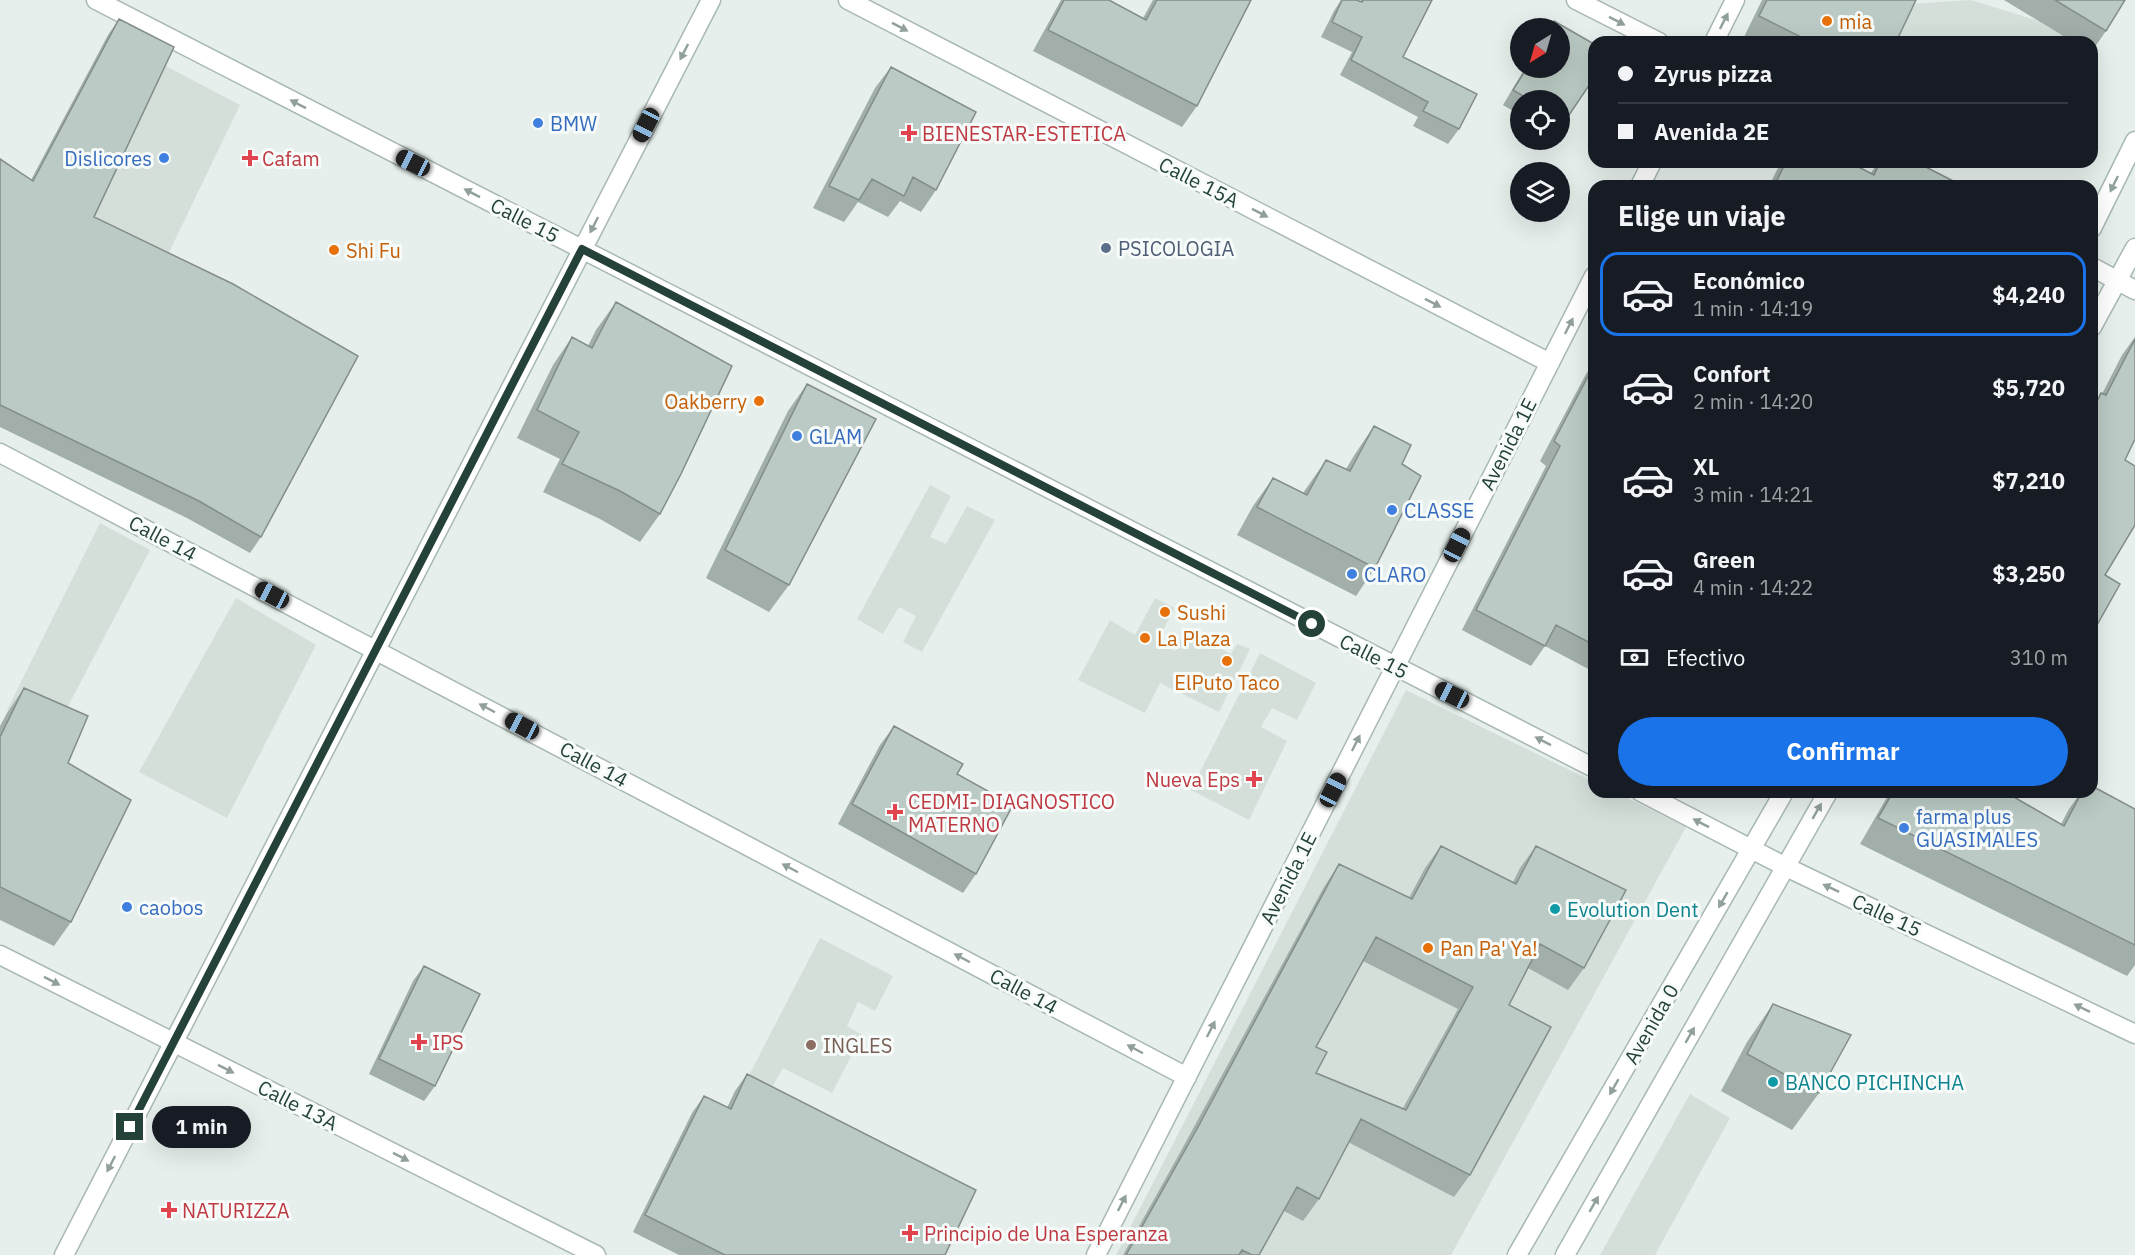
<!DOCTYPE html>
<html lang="es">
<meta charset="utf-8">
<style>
:root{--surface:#171b24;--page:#242831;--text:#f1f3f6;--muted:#9ea1a6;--line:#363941;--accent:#1a73e8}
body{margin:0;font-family:"IBM Plex Sans",sans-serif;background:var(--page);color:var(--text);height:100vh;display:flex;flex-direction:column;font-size:22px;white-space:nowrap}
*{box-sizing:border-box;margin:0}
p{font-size:20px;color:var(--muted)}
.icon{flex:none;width:33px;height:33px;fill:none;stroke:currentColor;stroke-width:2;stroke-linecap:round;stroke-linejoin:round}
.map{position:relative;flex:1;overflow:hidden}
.side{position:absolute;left:1588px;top:180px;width:510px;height:618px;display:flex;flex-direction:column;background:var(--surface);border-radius:18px;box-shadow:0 6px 24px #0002}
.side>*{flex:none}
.hud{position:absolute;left:1588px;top:36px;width:510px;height:132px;border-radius:18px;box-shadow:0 6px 24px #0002;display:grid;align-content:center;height:132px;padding:0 30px;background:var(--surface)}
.needle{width:39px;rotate:217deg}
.fabs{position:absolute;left:1510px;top:18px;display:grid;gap:12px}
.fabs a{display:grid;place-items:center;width:60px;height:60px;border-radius:50%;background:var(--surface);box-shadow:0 6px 24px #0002;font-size:30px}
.end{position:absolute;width:27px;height:27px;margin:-14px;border:8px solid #24423a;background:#fff;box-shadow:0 0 0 3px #fff}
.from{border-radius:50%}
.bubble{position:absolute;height:42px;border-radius:21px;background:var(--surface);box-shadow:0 6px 24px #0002;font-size:20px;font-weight:700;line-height:42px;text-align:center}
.car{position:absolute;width:18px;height:36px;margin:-18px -9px;border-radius:8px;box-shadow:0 0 4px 2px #0007;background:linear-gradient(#222 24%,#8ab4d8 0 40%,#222 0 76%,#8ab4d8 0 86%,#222 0)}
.hud b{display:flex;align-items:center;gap:21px;height:57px;font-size:22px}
.hud b+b{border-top:2px solid var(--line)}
.hud i{width:15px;height:15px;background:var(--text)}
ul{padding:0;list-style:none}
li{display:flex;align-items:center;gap:18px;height:84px;margin:0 12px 9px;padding:0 18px;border:3px solid transparent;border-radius:18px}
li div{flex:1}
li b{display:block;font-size:22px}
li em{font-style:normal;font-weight:700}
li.on{border-color:var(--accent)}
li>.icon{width:54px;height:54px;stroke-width:1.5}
h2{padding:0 30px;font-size:27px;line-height:72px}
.pay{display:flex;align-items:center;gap:15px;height:66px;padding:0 30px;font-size:22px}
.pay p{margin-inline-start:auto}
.button{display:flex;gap:12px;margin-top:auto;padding:12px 30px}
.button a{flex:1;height:69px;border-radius:36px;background:var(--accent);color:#fff;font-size:24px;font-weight:700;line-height:69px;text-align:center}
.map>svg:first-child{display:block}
.built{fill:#d4dfda}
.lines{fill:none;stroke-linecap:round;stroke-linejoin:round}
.minor-casing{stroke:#a8b8b2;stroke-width:21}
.minor{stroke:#fff;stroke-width:18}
.wall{fill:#a1aea9;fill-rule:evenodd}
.building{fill:#bbcac4;stroke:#838d89;stroke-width:1.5;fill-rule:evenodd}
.oneway{fill:#92a09c}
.route{stroke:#24423a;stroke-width:8}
.food-dot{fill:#e8710a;stroke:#f7fbf9;stroke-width:2}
.shop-dot{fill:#3f7fe0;stroke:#f7fbf9;stroke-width:2}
.health-dot{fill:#e0444e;stroke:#f7fbf9;stroke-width:2}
.service-dot{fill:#5c6f8a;stroke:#f7fbf9;stroke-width:2}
.culture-dot{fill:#0f9aa8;stroke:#f7fbf9;stroke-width:2}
.education-dot{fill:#8d6e63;stroke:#f7fbf9;stroke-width:2}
.labels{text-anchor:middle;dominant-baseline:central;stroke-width:6;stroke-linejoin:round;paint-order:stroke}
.food-label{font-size:20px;fill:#c56008;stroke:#f7fbf9;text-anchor:start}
.shop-label{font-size:20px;fill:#366cbe;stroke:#f7fbf9;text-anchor:start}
.health-label{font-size:20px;fill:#be3a42;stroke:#f7fbf9;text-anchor:start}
.street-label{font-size:20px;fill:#24423a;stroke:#f7fbf9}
.service-label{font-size:20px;fill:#4e5e75;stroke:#f7fbf9;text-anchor:start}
.culture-label{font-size:20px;fill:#0d838f;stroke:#f7fbf9;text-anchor:start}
.education-label{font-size:20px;fill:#785e54;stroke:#f7fbf9;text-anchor:start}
</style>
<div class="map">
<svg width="2135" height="1255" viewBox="0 0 2135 1255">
<rect width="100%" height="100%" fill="#e6efeb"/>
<path class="built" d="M 1971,0 L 2036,20 L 2073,42 L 1891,42 L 1910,4 Z
M 162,64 L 240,105 L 160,271 L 82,234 Z
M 930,485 L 951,496 L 930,537 L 946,544 L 967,506 L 995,520 L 922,652 L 903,642 L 916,616 L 899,607 L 883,634 L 857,619 Z
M 100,523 L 150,550 L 54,733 L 7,710 Z
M 236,598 L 316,645 L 227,818 L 139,772 Z
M 1155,598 L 1174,608 L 1157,643 L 1175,651 L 1186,630 L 1231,654 L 1237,644 L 1250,649 L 1219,712 L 1160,683 L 1145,713 L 1078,680 L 1110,620 L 1135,635 Z
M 1260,653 L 1316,683 L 1297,720 L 1272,708 L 1261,727 L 1287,741 L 1249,820 L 1191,790 Z
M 1406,690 L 1594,782 L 1594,792 L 1615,792 L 1686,827 L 1451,1255 L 1116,1255 Z
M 820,938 L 893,976 L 875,1011 L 858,1002 L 847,1026 L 862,1035 L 832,1093 L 783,1068 L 770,1091 L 747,1079 Z
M 1690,1094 L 1730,1118 L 1655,1255 L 1600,1255 Z"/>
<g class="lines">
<defs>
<path id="minor" d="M 96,0 L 1594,768
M 848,0 L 1550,363
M 1576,0 L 1659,42
M 1714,42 L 1735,0
M 1640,186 L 1652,162
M 2092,228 L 2135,141
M 2092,267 L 2135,290
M 2092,327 L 2135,248
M 0,453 L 1187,1077
M 1641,792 L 1786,867 L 2135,1034
M 0,955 L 596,1255
M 64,1255 L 711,0
M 1096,1255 L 1594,276
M 1517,1255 L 1784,792
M 1565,1255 L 1828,792"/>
</defs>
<use href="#minor" class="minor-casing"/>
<use href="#minor" class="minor"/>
</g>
<path class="wall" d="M 1061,0 L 1109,0 L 1143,18 L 1153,0 L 1251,0 L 1197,106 L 1182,127 L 1033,51 Z
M 1341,0 L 1356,0 L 1360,2 L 1361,0 L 1432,0 L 1403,57 L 1459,129 L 1448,144 L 1413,126 L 1418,117 L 1340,75 L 1352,52 L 1321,37 L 1334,11 Z
M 1762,0 L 1916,0 L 1896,42 L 1753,42 L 1744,37 Z
M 2004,0 L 2125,0 L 2106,31 L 2092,51 L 2092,42 L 2073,42 Z
M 119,19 L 94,217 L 261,537 L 250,553 L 187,518 L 0,427 L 0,159 L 31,180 L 108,35 Z
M 1554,21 L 1594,44 L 1594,78 L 1560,128 L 1560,100 L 1521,100 L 1521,116 L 1503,105 L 1525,68 L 1560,68 L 1560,28 L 1549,28 Z
M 891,67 L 936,190 L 921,212 L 900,201 L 888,217 L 858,202 L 844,222 L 813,208 L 875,88 Z
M 1781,162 L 1849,162 L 1871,173 L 1878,162 L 1916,162 L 1963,186 L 1769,186 Z
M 616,302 L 660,514 L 640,542 L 600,519 L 543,492 L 560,459 L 517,438 L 553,365 L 572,337 L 588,346 L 596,330 Z
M 2135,337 L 2135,439 L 2125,460 L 2105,575 L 2092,634 L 2092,406 L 2102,394 L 2122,355 Z
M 1594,362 L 1594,672 L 1545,646 L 1531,666 L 1462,630 L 1546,466 L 1540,461 L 1586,374 Z
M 807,384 L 789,585 L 769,612 L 706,578 L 788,411 Z
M 1374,426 L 1402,464 L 1375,568 L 1356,596 L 1237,535 L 1253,506 L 1273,478 L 1303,493 L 1326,460 L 1346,469 L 1355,454 Z
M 24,688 L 68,763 L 71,922 L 54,946 L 0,920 L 0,726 L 7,713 Z
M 894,726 L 976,874 L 963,893 L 838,824 L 880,745 Z
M 1890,792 L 2007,792 L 2007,793 L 2061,824 L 2069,809 L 2081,792 L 2092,792 L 2135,809 L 2135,965 L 2127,976 L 1860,844 Z
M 1441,846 L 1513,882 L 1520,868 L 1536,846 L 1584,968 L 1568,990 L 1528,968 L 1509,1005 L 1470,1175 L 1454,1197 L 1348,1142 L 1319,1199 L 1303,1221 L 1284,1211 L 1259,1255 L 1123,1255 L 1182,1149 L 1324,887 L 1339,864 L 1409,898 L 1425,868 ZM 1363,961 L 1458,1009 L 1403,1108 L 1316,1073 L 1316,1047 Z
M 424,966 L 435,1086 L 424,1101 L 369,1074 L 413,981 Z
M 1773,1004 L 1819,1093 L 1792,1130 L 1721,1091 L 1747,1042 Z
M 747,1074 L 945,1255 L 679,1255 L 633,1232 L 692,1113 L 704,1096 L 727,1108 L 735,1091 Z"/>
<path class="building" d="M 1064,0 L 1109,0 L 1146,20 L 1157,0 L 1251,0 L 1197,106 L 1048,30 Z
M 1342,0 L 1356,0 L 1362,2 L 1363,0 L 1432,0 L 1403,57 L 1477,94 L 1459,129 L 1423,111 L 1428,102 L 1351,60 L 1362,37 L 1332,22 Z
M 1767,0 L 1916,0 L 1896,42 L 1811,42 L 1759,16 Z
M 2055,0 L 2125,0 L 2106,31 Z
M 119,19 L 174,47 L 94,217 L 233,284 L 358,356 L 261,537 L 199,501 L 0,405 L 0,159 L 33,181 Z
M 1554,21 L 1594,44 L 1594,78 L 1565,121 L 1560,118 L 1560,100 L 1530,100 L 1513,90 L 1527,68 L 1560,68 L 1560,28 L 1550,28 Z
M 891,67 L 976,112 L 936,190 L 913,177 L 904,196 L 872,179 L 859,200 L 829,186 Z
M 1786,162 L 1849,162 L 1874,175 L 1880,162 L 1916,162 L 1963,186 L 1774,186 Z
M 616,302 L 732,366 L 681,474 L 660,514 L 620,491 L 562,464 L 579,432 L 537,410 L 572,337 L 592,348 Z
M 2135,339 L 2135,439 L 2125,460 L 2135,466 L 2135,525 L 2105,575 L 2120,584 L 2092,634 L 2092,443 L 2093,441 L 2092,441 L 2092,412 L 2101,393 L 2106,395 Z
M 1594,365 L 1594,645 L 1556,625 L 1545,646 L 1476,610 L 1560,446 L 1554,441 Z
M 807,384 L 876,419 L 789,585 L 725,550 Z
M 1374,426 L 1411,445 L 1402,464 L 1421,476 L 1375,568 L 1257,507 L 1273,478 L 1307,495 L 1326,460 L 1350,471 Z
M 24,688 L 88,716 L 68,763 L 131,800 L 71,922 L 0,887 L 0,737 Z
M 894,726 L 963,764 L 957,774 L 1013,805 L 976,874 L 852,804 Z
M 2092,786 L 2135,809 L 2135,945 L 1878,818 L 1893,792 L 2007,792 L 2007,793 L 2064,826 L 2082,792 L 2092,792 Z
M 1441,846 L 1516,884 L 1536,846 L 1626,890 L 1584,968 L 1540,944 L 1509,1005 L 1551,1027 L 1470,1175 L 1361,1119 L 1319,1199 L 1297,1187 L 1259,1255 L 1252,1255 L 1242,1250 L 1239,1255 L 1126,1255 L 1198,1127 L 1339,864 L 1412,899 ZM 1376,937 L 1473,987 L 1406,1110 L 1316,1073 L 1327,1052 L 1316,1047 Z
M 424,966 L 480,994 L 435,1086 L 379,1059 Z
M 1773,1004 L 1851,1035 L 1819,1093 L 1747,1054 Z
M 747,1074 L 976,1190 L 945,1255 L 725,1255 L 645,1215 L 704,1096 L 731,1109 Z"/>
<defs><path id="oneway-solid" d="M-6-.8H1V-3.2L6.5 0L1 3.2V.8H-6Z" transform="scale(1.5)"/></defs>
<g class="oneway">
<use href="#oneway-solid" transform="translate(1617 21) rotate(27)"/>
<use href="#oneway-solid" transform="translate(1724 21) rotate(-63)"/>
<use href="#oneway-solid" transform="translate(900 27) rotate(27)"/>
<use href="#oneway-solid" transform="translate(684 52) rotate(117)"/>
<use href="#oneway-solid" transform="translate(298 104) rotate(-153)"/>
<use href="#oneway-solid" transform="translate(2114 184) rotate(116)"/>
<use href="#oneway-solid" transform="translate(472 193) rotate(-153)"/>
<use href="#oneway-solid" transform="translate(1260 213) rotate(27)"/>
<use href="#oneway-solid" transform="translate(594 225) rotate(117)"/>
<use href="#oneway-solid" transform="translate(1433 303) rotate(27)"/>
<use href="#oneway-solid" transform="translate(1569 326) rotate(-63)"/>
<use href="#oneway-solid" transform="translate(487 708) rotate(-152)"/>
<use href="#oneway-solid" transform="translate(1543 741) rotate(-153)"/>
<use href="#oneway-solid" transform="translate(1356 743) rotate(-63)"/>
<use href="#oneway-solid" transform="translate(1817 811) rotate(-60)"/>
<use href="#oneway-solid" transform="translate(1701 823) rotate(-153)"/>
<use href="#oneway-solid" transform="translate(790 868) rotate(-152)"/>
<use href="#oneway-solid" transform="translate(1831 888) rotate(-155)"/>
<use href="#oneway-solid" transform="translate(1723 900) rotate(120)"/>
<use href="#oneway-solid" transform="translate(962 958) rotate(-152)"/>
<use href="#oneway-solid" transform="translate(52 981) rotate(27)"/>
<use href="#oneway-solid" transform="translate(2082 1008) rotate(-154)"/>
<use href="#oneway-solid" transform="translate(1211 1029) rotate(-63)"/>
<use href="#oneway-solid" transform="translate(1690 1035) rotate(-60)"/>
<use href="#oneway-solid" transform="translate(1135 1049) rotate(-152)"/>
<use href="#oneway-solid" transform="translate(226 1069) rotate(27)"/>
<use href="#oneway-solid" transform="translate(1614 1087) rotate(120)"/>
<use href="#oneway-solid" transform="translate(401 1157) rotate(27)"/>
<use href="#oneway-solid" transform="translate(111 1164) rotate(117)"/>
<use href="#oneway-solid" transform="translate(1122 1203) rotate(-63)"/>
<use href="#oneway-solid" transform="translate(1594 1204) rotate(-60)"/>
</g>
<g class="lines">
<path class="route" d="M 130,1127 L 582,249 L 1312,624"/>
</g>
<g class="food-dot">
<circle cx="1827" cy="21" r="6"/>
<circle cx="334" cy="250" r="6"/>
<circle cx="759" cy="401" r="6"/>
<circle cx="1165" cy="612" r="6"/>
<circle cx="1145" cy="638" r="6"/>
<circle cx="1227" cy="661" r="6"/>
<circle cx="1428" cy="948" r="6"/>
</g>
<g class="shop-dot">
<circle cx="538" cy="123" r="6"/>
<circle cx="164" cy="158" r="6"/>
<circle cx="797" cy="436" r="6"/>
<circle cx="1392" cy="510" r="6"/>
<circle cx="1352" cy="574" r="6"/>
<circle cx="1904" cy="828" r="6"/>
<circle cx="127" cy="907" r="6"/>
</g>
<g class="health-dot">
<path d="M906 124h6v6h6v6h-6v6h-6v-6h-6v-6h6z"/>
<path d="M247 149h6v6h6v6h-6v6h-6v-6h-6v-6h6z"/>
<path d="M1251 770h6v6h6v6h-6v6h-6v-6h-6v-6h6z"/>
<path d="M892 803h6v6h6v6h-6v6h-6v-6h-6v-6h6z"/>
<path d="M416 1033h6v6h6v6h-6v6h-6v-6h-6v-6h6z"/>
<path d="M166 1201h6v6h6v6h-6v6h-6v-6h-6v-6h6z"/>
<path d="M907 1224h6v6h6v6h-6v6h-6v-6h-6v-6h6z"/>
</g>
<circle class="service-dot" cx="1106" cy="248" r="6"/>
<g class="culture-dot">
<circle cx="1555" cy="909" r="6"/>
<circle cx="1773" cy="1082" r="6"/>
</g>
<circle class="education-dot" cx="811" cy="1045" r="6"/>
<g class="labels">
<g class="food-label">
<text x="1839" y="21">mia</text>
<text x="346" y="250">Shi Fu</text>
<text x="747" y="401" text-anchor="end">Oakberry</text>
<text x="1177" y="612">Sushi</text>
<text x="1157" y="638">La Plaza</text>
<text x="1227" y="682" text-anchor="middle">ElPuto Taco</text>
<text x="1440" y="948">Pan Pa' Ya!</text>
</g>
<g class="shop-label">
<text x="550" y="123">BMW</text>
<text x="152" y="158" text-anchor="end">Dislicores</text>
<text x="809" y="436">GLAM</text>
<text x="1404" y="510">CLASSE</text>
<text x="1364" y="574">CLARO</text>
<text x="1916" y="816">farma plus<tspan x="1916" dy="23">GUASIMALES</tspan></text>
<text x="139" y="907">caobos</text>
</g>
<g class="health-label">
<text x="922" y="133">BIENESTAR-ESTETICA</text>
<text x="262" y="158">Cafam</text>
<text x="1240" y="779" text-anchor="end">Nueva Eps</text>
<text x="908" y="801">CEDMI- DIAGNOSTICO<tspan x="908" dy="23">MATERNO</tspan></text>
<text x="432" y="1042">IPS</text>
<text x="182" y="1210">NATURIZZA</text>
<text x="924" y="1233">Principio de Una Esperanza</text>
</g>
<g class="street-label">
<text transform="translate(1199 182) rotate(27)">Calle 15A</text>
<text transform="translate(525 220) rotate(27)">Calle 15</text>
<text transform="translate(1508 444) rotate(-63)">Avenida 1E</text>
<text transform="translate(163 538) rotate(28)">Calle 14</text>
<text transform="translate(1374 656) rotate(27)">Calle 15</text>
<text transform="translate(594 764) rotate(28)">Calle 14</text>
<text transform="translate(1288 878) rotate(-63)">Avenida 1E</text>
<text transform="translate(1887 915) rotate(25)">Calle 15</text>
<text transform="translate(1024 991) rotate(28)">Calle 14</text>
<text transform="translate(1651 1024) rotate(-60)">Avenida 0</text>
<text transform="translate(298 1105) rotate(27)">Calle 13A</text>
</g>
<g class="service-label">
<text x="1118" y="248">PSICOLOGIA</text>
</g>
<g class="culture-label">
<text x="1567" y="909">Evolution Dent</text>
<text x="1785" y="1082">BANCO PICHINCHA</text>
</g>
<g class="education-label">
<text x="823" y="1045">INGLES</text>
</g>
</g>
</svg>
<div class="fabs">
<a><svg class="needle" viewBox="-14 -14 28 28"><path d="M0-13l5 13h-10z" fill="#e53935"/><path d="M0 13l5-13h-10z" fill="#9ea1a6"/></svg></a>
<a><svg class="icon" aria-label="locate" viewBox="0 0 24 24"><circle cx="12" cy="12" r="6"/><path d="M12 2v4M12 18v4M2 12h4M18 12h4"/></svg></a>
<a><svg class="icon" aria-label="layers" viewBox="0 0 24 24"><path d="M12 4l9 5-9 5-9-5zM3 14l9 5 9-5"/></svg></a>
</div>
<i class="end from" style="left:1312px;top:624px"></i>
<i class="end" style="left:130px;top:1127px"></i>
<div class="bubble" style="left:152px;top:1106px;width:99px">1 min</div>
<i class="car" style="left:646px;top:125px;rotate:207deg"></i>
<i class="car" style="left:413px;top:163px;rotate:297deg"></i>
<i class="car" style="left:1457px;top:545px;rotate:27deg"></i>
<i class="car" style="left:272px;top:595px;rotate:298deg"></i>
<i class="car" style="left:1452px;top:695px;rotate:296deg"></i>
<i class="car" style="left:522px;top:726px;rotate:298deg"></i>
<i class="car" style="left:1333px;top:790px;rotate:27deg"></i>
<div class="hud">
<b><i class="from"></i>Zyrus pizza</b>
<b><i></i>Avenida 2E</b>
</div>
<section class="side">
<h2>Elige un viaje</h2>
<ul>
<li class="on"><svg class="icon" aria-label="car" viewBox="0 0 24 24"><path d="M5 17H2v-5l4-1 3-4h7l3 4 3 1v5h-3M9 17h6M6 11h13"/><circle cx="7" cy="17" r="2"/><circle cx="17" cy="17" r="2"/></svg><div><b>Económico</b><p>1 min · 14:19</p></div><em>$4,240</em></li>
<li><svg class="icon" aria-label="car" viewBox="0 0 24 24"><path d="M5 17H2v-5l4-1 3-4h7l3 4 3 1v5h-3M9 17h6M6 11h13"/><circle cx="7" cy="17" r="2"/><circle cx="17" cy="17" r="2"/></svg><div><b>Confort</b><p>2 min · 14:20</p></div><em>$5,720</em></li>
<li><svg class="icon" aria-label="car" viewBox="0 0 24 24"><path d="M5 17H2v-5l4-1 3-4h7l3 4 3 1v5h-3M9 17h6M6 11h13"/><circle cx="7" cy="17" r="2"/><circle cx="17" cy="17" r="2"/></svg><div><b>XL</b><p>3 min · 14:21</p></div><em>$7,210</em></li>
<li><svg class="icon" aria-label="car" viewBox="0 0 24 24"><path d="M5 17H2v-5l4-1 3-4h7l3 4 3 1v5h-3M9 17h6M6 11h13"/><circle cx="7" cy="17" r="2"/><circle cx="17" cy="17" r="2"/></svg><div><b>Green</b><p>4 min · 14:22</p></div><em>$3,250</em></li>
</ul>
<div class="pay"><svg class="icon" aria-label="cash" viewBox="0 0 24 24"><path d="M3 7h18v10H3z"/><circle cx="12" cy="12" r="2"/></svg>Efectivo<p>310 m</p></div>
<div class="button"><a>Confirmar</a></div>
</section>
</div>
